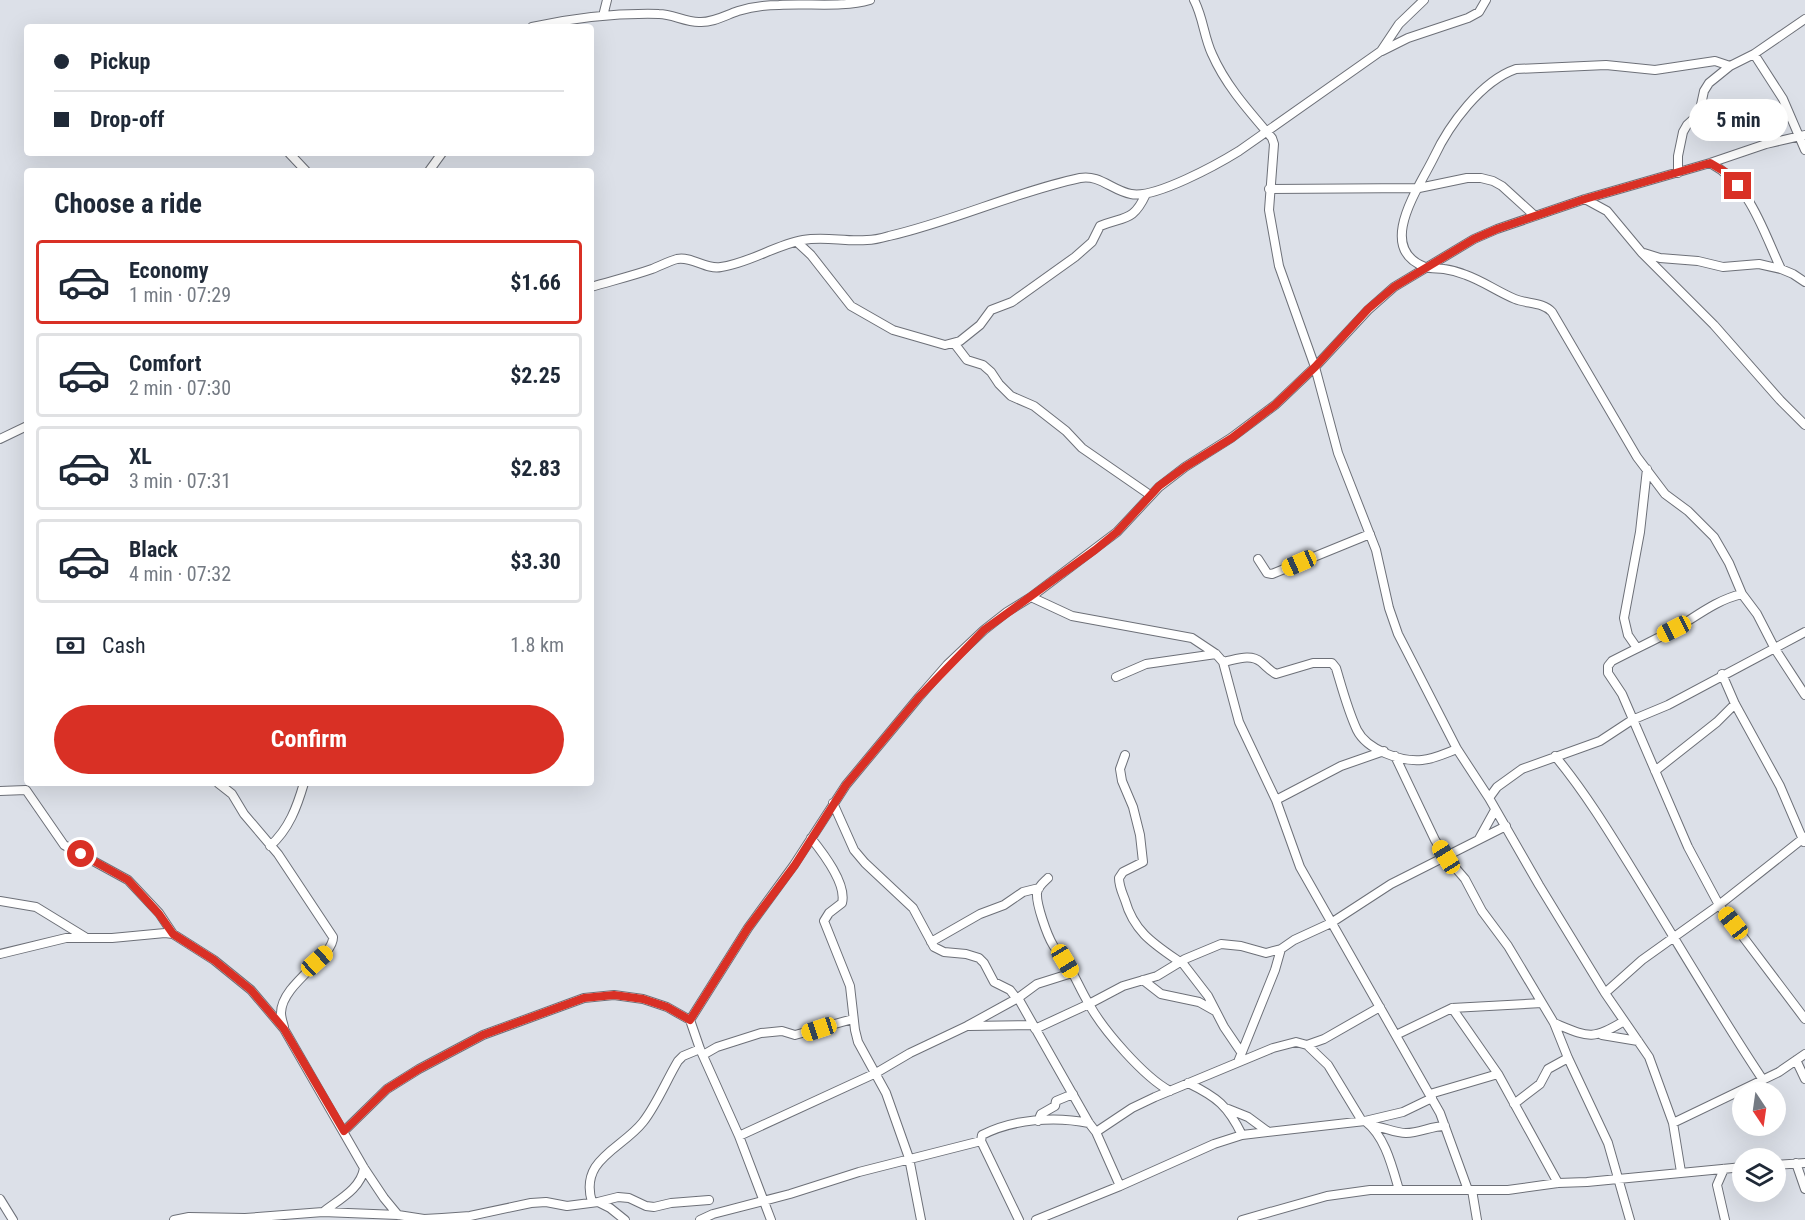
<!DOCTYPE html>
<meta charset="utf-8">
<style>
:root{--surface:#fff;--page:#f2f2f3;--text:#1f2937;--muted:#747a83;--line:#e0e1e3;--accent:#d93025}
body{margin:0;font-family:"Roboto Condensed",sans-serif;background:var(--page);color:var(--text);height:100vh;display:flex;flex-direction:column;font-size:22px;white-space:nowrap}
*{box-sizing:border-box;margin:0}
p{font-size:20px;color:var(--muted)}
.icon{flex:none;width:33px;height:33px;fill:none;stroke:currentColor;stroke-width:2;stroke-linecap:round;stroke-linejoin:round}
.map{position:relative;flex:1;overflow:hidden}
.panel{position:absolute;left:24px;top:168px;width:570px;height:618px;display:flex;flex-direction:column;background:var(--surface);border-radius:6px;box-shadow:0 6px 24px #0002}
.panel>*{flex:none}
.hud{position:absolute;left:24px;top:24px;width:570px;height:132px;border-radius:6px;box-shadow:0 6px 24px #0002;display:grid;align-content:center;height:132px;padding:0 30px;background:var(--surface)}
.needle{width:39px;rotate:167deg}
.fabs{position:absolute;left:1732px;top:1082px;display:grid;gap:12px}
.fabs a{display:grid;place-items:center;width:54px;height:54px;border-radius:50%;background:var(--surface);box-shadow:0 6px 24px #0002;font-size:30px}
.end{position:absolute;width:27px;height:27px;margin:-14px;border:8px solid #d93025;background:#fff;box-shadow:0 0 0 3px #fff}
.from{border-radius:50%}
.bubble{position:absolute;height:42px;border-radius:21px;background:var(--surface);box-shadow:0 6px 24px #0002;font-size:20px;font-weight:700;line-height:42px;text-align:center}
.car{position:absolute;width:18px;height:36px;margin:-18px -9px;border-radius:8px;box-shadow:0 0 4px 2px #0007;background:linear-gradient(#f5c518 24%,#345 0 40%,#f5c518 0 76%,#345 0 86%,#f5c518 0)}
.hud b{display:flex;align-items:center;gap:21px;height:57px;font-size:22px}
.hud b+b{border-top:2px solid var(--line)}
.hud i{width:15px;height:15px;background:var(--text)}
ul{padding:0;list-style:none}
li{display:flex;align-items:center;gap:18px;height:84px;margin:0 12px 9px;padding:0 18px;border:3px solid var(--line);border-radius:6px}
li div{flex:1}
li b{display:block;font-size:22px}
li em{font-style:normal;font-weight:700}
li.on{border-color:var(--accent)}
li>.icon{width:54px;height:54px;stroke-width:1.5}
h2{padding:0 30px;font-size:27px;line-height:72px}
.pay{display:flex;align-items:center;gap:15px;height:66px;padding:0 30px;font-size:22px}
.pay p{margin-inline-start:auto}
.button{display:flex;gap:12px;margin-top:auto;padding:12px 30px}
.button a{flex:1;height:69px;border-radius:36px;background:var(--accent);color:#fff;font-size:24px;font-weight:700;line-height:69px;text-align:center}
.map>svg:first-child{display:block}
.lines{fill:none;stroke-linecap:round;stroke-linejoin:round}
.street-casing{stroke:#6d7078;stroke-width:10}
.street{stroke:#fff;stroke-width:8}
.route{stroke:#d93025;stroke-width:8}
</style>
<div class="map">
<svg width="1805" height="1220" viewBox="0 0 1805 1220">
<rect width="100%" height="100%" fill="#dce0e8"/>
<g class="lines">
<defs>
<path id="street" d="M 1194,0 C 1203,17 1204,37 1212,54 C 1226,86 1249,111 1272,138 L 1274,144 L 1269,210 L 1279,266 L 1315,367 L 1338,453 L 1376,550 L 1389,608 L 1398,634 L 1457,749 L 1489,798 L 1539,885 L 1605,993 L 1649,1057 L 1673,1123 L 1681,1172
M 603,16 L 607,0
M 532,27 C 573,18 617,13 659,14 C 672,14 685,22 699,22 C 713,23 726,15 738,11 C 751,7 766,5 779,5 C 809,3 842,8 870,0
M 1382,51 L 1408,38 L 1468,18 L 1479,12 L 1486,0
M 1754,54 L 1783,99 L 1805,150
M 1730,66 L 1715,61 L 1655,70 L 1606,65 L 1516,69 C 1481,81 1449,125 1434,157 C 1419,188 1375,248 1425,267 C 1431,269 1438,268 1444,269 C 1451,270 1459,272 1466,275 C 1483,281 1498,292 1515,299 C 1527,304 1543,302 1552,312 L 1637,457 L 1665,494 L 1688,511 L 1714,537 L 1729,563 L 1742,594 L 1757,614 L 1775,649 L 1805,695
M 289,153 L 306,171
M 1710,163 C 1750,184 1763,231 1781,269
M 429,171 L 442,153
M 1678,173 L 1678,156 L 1683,132 L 1687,125 L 1699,114 L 1704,91 L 1709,83 L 1730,66 L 1754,54 L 1805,19
M 1269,189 L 1419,188 L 1467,178 L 1481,178 L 1493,181 L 1502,186 L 1535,216
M 1585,199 L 1607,211 L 1642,253 L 1714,325 L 1780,400 L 1805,425
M 797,242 L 811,255 L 851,306 L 893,330 L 945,345 L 960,341 L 980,325 L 991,310 L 1012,302 L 1075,257 L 1092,242 L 1100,226 C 1125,216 1133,222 1146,194
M 1644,253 L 1660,258 L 1698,261 L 1723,267 L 1759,264 L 1781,269 L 1793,274 L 1805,282
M 591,287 C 611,281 632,276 652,269 C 660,266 669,261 677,259 C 692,256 706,270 721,267 C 750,263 775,245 803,240 C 825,236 845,242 867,240 C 874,240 882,238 889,236 C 954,221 1015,192 1080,178 C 1099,174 1113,191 1131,194 C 1155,199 1218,164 1239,151 L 1381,51 L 1399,24 L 1424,0
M 954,343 L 967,360 L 983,365 L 991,372 L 999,384 L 1011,396 L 1034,406 L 1066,431 L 1082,448 L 1150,495
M 0,439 L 27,426
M 1258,559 L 1267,573 L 1272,574 L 1370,534
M 1742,594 C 1716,600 1697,616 1675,629 C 1655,640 1633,650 1612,661 L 1608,666 L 1608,673 L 1622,694 L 1688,847 L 1719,905 L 1805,1019
M 1031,597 L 1072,616 L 1192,638 L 1216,654 L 1223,662 L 1239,722 L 1276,800 L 1300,867 L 1440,1113 L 1468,1190
M 1637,648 L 1628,635 L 1624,618 L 1640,532 L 1647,469
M 1223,662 C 1235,660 1250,653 1261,662 C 1266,666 1270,671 1276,674 L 1313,663 L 1332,663 L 1336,668 C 1342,688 1348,711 1357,730 C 1367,750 1401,762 1422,760 C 1434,759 1446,753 1457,749
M 1722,674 L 1735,704 L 1780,786 L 1804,842
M 1116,677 L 1146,664 L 1216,654
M 1125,755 L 1120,769 L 1122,781 L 1133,807 L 1140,835 L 1143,862 L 1123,872 L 1119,878 C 1119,886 1122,892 1125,900 C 1134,932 1154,944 1180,962
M 1395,756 L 1435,840 L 1446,857 L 1465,879 L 1482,911 L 1508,946 L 1554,1023 L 1568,1058 L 1608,1143 L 1630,1220
M 1555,756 C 1584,791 1608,830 1632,869 C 1676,940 1717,1011 1763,1080
M 1655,771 L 1717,722 L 1735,704
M 218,783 L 232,794 L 244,814 L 278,854 L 333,937 C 334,957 281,984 281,1013 C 281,1018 283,1023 284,1027
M 0,791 L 26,790 L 64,845 L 128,880 L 159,913 L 173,934
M 1489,798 L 1497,787 L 1522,769 L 1600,741 L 1632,720 L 1668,705 L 1805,632
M 1276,800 L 1341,766 L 1384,751
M 833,803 L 854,850 L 865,863 L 913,908 L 934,947 L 944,952 L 966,954 L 979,958 L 984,963 L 994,982 L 1010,990 L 1017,999
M 811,838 C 823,853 847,884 842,903 L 829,913 L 824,921 L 850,986 L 855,1030 L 858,1042 L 886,1093 L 909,1158 L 921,1220
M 1479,839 L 1495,810
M 270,846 C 289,829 297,807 304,783
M 1048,878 C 1044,882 1038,886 1037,893 C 1036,904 1047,935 1053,945 C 1057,952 1063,957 1067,963 C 1075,976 1081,991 1089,1004 C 1103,1030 1144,1077 1170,1091
M 0,901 L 36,907 L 85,937
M 931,942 L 980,914 L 1004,905 L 1023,892 L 1039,888
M 0,954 L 66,938 L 112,938 L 165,933 L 173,934 L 214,960 L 251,990 L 284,1029 L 364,1168 L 384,1198 L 398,1215
M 1181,961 L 1208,996 L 1224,1027 L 1241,1052
M 1143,980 L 1161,994 L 1199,1002 L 1215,1011
M 1605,993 L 1642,960 L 1719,905 L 1805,837
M 1018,998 L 1089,1123 L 1096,1132 L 1120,1186
M 1452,1008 L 1498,1074 L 1558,1183
M 690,1020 L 748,928 L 794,865 L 846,785 L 919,697 L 947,665 L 984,630 L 1007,612 L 1031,597 L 1117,532 L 1159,487 L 1185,467 L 1231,438 L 1275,405 L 1315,367 L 1368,310 L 1394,287 L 1474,239 L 1497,229 L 1585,199 L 1710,163 L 1766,144 L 1805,135
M 1554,1023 C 1588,1037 1592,1041 1624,1021
M 969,1026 L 1033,1025
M 1035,1029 L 1089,1004 L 1123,986 L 1157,976 L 1185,959 L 1221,944 L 1241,946 L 1266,953 L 1281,949 L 1294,940 L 1331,923 L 1391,884 L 1506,826
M 1396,1035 L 1452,1008 L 1542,1003
M 1602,1035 L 1638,1041
M 1307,1045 L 1324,1039 L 1380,1007
M 703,1055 L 717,1047 L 761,1033 L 782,1031 L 795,1035 L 853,1019
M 1796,1060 L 1805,1079
M 1238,1062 L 1275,970 L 1281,949
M 1188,1083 C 1217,1097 1228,1106 1242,1135
M 1430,1094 L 1498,1074
M 1514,1104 L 1540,1084 L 1548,1069 L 1568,1058
M 1228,1109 L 1248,1117 L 1267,1131
M 1038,1121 L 1041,1114 L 1055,1106 L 1056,1101 L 1073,1094
M 1365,1121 C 1385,1136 1392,1166 1399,1190
M 1673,1123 L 1779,1072 L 1805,1054
M 1373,1126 C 1384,1127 1395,1133 1406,1133 C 1420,1133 1431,1126 1445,1126
M 344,1131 L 387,1089 L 419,1069 L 483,1035 L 584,998 L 614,995 L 643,999 L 667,1007 L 690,1020 L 700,1049 L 739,1136 L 771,1220
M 1096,1132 L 1132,1108 L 1155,1097 L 1273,1048 L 1296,1042 L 1307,1045 L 1328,1065 L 1362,1121
M 739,1136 L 876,1073 L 910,1053 L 967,1026 L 1018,998 L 1037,984 L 1072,973
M 981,1141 L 982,1135 C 1013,1119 1055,1116 1089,1123
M 1796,1163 L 1805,1189
M 1776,1165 L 1805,1163
M 1724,1169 L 1717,1185 L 1725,1220
M 1472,1190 L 1477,1220
M 0,1199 L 13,1220
M 592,1202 C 579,1159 622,1149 643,1122 C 657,1104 666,1081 678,1061 L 683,1056 L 700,1049
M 598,1202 L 618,1197 L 629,1198 L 646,1206 L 654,1207 L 671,1203 L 709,1200
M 323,1212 C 338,1200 361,1189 364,1168
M 174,1220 L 189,1217 L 245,1218 L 323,1212 L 398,1215 L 424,1219 L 442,1218 L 470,1216 L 531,1203 L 546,1202 L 567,1206 L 598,1202 L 610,1208 L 625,1220
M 700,1220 L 713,1214 L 790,1194 L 859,1172 L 981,1141 L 1019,1220
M 1036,1220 L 1120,1186 L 1214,1144 L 1242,1135 L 1365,1121 L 1403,1112 L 1432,1098
M 1242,1220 L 1327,1196 L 1370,1190 L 1508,1190 L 1558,1183 L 1587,1182 L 1743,1167"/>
</defs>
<use href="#street" class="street-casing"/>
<use href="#street" class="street"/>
</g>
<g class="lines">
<path class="route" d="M 81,854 L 128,880 L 159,914 L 173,934 L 214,960 L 251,990 L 284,1029 L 344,1131 L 387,1089 L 419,1069 L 483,1035 L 584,998 L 614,995 L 643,999 L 667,1007 L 690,1020 L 748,928 L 795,865 L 846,785 L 919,697 L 984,630 L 1095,550 L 1117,532 L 1159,486 L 1185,467 L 1232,438 L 1275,405 L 1315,367 L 1368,309 L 1394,287 L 1474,239 L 1497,229 L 1585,199 L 1710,163 L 1727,173 L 1738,186"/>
</g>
</svg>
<div class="fabs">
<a><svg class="needle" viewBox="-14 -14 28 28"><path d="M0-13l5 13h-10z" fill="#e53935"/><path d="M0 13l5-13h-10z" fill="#747a83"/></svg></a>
<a><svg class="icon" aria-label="layers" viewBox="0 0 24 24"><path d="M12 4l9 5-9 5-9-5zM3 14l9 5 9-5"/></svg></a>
</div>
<i class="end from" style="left:81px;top:854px"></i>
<i class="end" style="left:1738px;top:186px"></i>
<div class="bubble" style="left:1689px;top:99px;width:99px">5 min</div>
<i class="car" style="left:1299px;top:563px;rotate:246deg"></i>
<i class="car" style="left:1674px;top:629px;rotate:243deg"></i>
<i class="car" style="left:1446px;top:857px;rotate:328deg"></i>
<i class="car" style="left:1733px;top:923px;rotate:322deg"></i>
<i class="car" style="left:317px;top:961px;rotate:48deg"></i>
<i class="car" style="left:1065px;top:961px;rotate:149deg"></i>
<i class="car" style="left:819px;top:1029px;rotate:252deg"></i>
<div class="hud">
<b><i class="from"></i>Pickup</b>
<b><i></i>Drop-off</b>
</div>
<section class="panel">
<h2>Choose a ride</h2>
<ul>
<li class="on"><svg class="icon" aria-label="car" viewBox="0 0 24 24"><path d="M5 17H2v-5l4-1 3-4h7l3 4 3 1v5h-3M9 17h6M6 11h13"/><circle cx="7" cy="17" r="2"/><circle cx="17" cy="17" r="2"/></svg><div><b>Economy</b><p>1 min · 07:29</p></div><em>$1.66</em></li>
<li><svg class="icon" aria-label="car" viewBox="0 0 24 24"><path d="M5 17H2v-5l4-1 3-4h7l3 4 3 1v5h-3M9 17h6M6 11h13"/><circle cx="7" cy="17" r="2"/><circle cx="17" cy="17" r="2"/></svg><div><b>Comfort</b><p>2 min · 07:30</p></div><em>$2.25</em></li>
<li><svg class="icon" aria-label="car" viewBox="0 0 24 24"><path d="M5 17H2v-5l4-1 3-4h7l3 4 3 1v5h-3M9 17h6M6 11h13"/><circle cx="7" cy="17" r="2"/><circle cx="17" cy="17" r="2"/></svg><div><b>XL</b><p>3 min · 07:31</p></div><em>$2.83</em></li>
<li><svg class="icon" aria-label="car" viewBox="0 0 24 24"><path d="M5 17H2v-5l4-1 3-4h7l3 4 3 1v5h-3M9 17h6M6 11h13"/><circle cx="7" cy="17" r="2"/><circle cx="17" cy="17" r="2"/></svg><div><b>Black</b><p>4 min · 07:32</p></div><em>$3.30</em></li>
</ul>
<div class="pay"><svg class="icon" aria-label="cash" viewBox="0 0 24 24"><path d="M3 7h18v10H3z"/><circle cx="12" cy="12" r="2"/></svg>Cash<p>1.8 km</p></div>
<div class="button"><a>Confirm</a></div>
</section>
</div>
